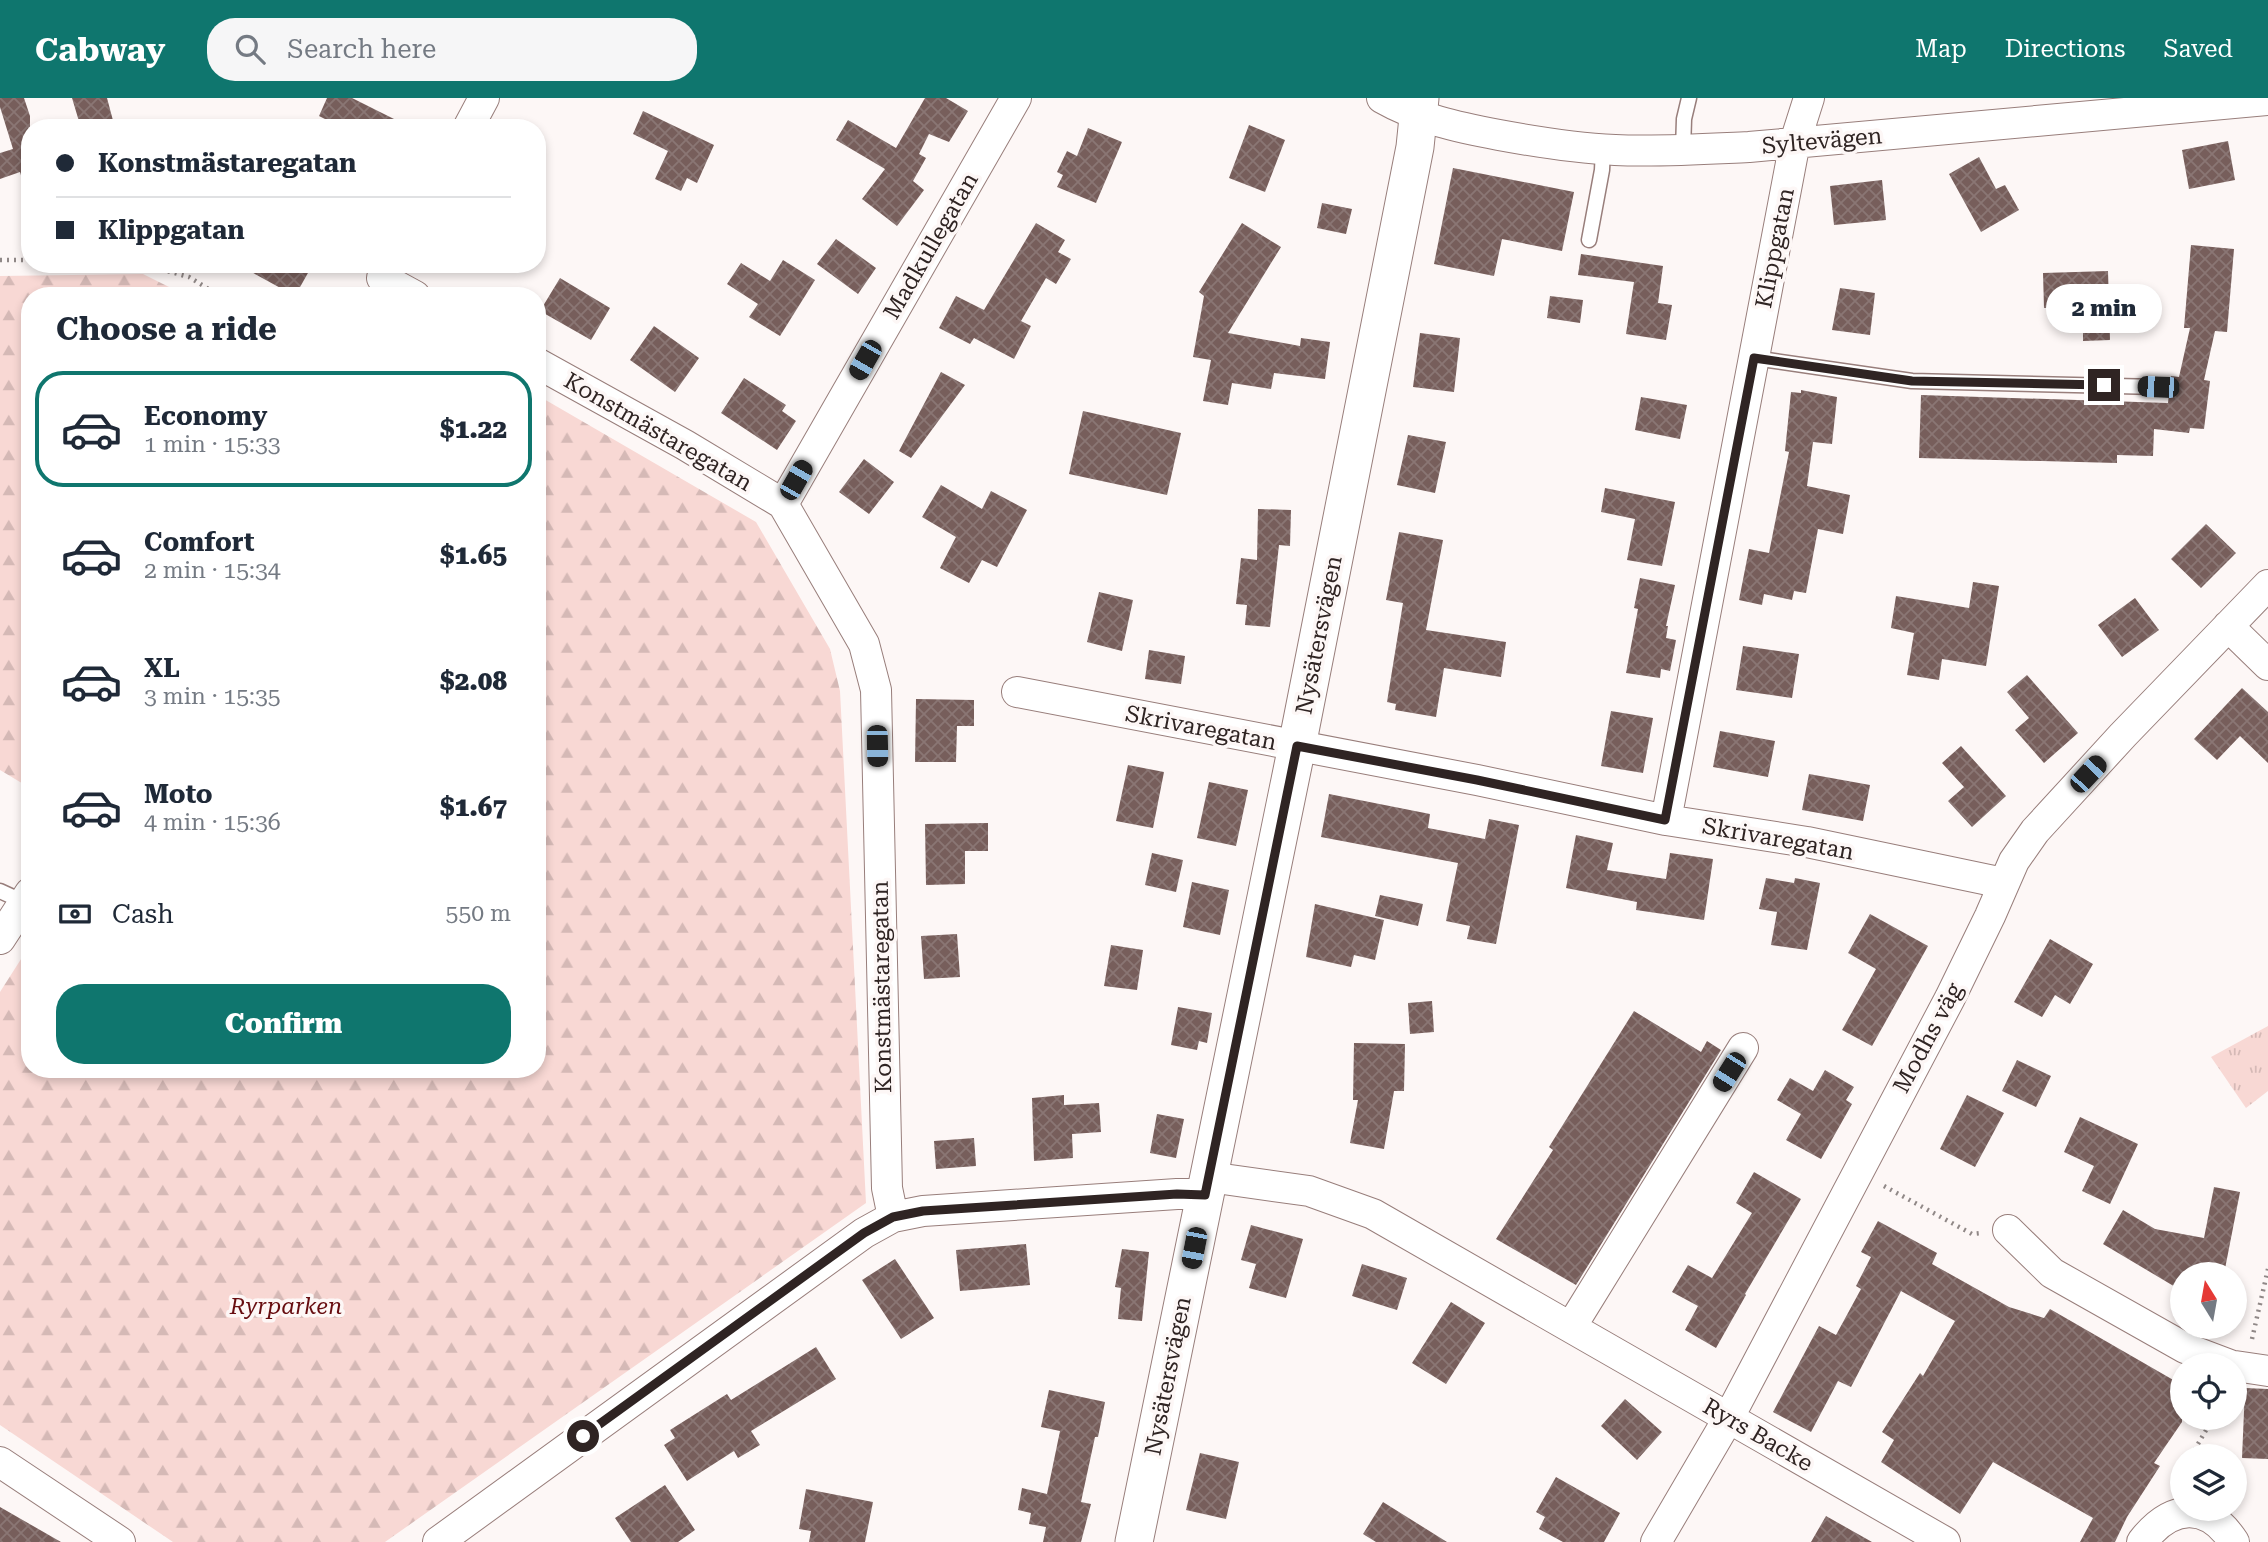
<!DOCTYPE html>
<meta charset="utf-8">
<style>
:root{--surface:#fff;--page:#f6f6f7;--text:#1f2937;--muted:#747a83;--line:#e0e1e3;--accent:#0f766e}
body{margin:0;font-family:"Roboto Serif",serif;background:var(--page);color:var(--text);height:100vh;display:flex;flex-direction:column;font-size:26px;white-space:nowrap}
*{box-sizing:border-box;margin:0}
p{font-size:23px;color:var(--muted)}
.icon{flex:none;width:38px;height:38px;fill:none;stroke:currentColor;stroke-width:2;stroke-linecap:round;stroke-linejoin:round}
.map{position:relative;flex:1;overflow:hidden}
.drawer{position:absolute;left:21px;top:189px;width:525px;height:791px;display:flex;flex-direction:column;background:var(--surface);border-radius:28px;box-shadow:0 4px 10px #0003}
.drawer>*{flex:none}
.hud{position:absolute;left:21px;top:21px;width:525px;height:154px;border-radius:28px;box-shadow:0 4px 10px #0003;display:grid;align-content:center;height:154px;padding:0 35px;background:var(--surface)}
.needle{width:46px;rotate:349deg}
.buttons{position:absolute;left:2170px;top:1164px;display:grid;gap:14px}
.buttons a{display:grid;place-items:center;width:77px;height:77px;border-radius:50%;background:var(--surface);box-shadow:0 4px 10px #0003;font-size:35px}
.end{position:absolute;width:32px;height:32px;margin:-16px;border:9px solid #2f2423;background:#fff;box-shadow:0 0 0 4px #fff}
.from{border-radius:50%}
.bubble{position:absolute;height:49px;border-radius:24px;background:var(--surface);box-shadow:0 4px 10px #0003;font-size:23px;font-weight:800;line-height:49px;text-align:center}
.car{position:absolute;width:21px;height:42px;margin:-21px -10px;border-radius:9px;box-shadow:0 0 5px 2px #0007;background:linear-gradient(#222 24%,#8ab4d8 0 40%,#222 0 76%,#8ab4d8 0 86%,#222 0)}
.hud b{display:flex;align-items:center;gap:24px;height:66px;font-size:26px}
.hud b+b{border-top:2px solid var(--line)}
.hud i{width:18px;height:18px;background:var(--text)}
ul{padding:0;list-style:none}
li{display:flex;align-items:center;gap:21px;height:116px;margin:0 14px 10px;padding:0 21px;border:4px solid transparent;border-radius:28px}
li div{flex:1}
li b{display:block;font-size:26px}
li em{font-style:normal;font-weight:800}
li.selected{border-color:var(--accent)}
li>.icon{width:63px;height:63px;stroke-width:1.5}
h2{padding:0 35px;font-size:32px;line-height:84px}
.pay{display:flex;align-items:center;gap:18px;height:77px;padding:0 35px;font-size:26px}
.pay p{margin-inline-start:auto}
.primary-button{display:flex;gap:14px;margin-top:auto;padding:14px 35px}
.primary-button a{flex:1;height:80px;border-radius:28px;background:var(--accent);color:#fff;font-size:28px;font-weight:800;line-height:80px;text-align:center}
header{display:flex;align-items:center;gap:42px;box-sizing:border-box;height:98px;padding:0 35px;background:var(--accent);color:#fff}
header strong{font-size:33px}
nav{display:flex;gap:38px;margin-inline-start:auto;font-size:24px}
.search{width:490px;height:63px;background:var(--page);display:flex;align-items:center;gap:18px;box-sizing:border-box;padding:0 24px;border-radius:28px;color:var(--muted);font-size:26px}
.map>svg:first-child{display:block}
.grass{fill:url(#grass-tufts)}
.forest{fill:url(#forest-firs)}
.building{fill:url(#building-cross-hatch)}
.lines{fill:none;stroke-linecap:round;stroke-linejoin:round}
.service-casing{stroke:#987e7b;stroke-width:17}
.minor-casing{stroke:#987e7b;stroke-width:32}
.tertiary-casing{stroke:#987e7b;stroke-width:39}
.path{stroke:#908887;stroke-width:4.5;stroke-dasharray:2 5;stroke-linecap:butt}
.service{stroke:#fff;stroke-width:14}
.minor{stroke:#fff;stroke-width:30}
.tertiary{stroke:#fff;stroke-width:37}
.route{stroke:#2f2423;stroke-width:9}
.labels{text-anchor:middle;dominant-baseline:central;stroke-width:7;stroke-linejoin:round;paint-order:stroke}
.street-label{font-size:23px;fill:#2f2423;stroke:#fdf7f6}
.park-label{font-size:23px;font-style:italic;fill:#670d10;stroke:#fdf7f6}
</style>
<header>
<strong>Cabway</strong>
<div class="search"><svg class="icon" aria-label="search" viewBox="0 0 24 24"><circle cx="10" cy="10" r="6"/><path d="M15 15l6 6"/></svg>Search here</div>
<nav><a>Map</a><a>Directions</a><a>Saved</a></nav>
</header>
<div class="map">
<svg width="2268" height="1444" viewBox="0 0 2268 1444">
<defs>
<pattern id="grass-tufts" width="24" height="20" patternUnits="userSpaceOnUse" patternTransform="scale(1.75)"><rect width="24" height="20" fill="#f8d8d4"/><path d="M3 7l-1-3M5 7V3M7 7l1-3M15 17l-1-3M17 17v-4M19 17l1-3" fill="none" stroke="#d5b9b6"/></pattern>
<pattern id="forest-firs" width="22" height="20" patternUnits="userSpaceOnUse" patternTransform="scale(1.75)"><rect width="22" height="20" fill="#f8d8d4"/><path d="M5 1l3.5 6h-7zM16 11l3.5 6h-7z" fill="#d5b9b6"/></pattern>
<pattern id="building-cross-hatch" width="8" height="8" patternUnits="userSpaceOnUse" patternTransform="scale(1.75)"><rect width="8" height="8" fill="#775e5b"/><path d="M0 0l8 8M0 8l8-8" fill="none" stroke="#8a7674"/></pattern>
</defs>
<rect width="100%" height="100%" fill="#fdf7f6"/>
<path class="grass" d="M 2268,928 L 2268,993 L 2246,1010 L 2211,959 Z"/>
<path class="forest" d="M 143,176 L 187,198 L 30,198 L 30,690 L 0,672 L 0,178 Z
M 537,297 L 756,424 L 830,551 L 840,593 L 866,1105 L 385,1444 L 173,1444 L 0,1327 L 0,894 L 30,847 L 30,971 L 537,971 Z"/>
<path class="building" d="M 0,0 L 24,0 L 30,18 L 30,87 L 24,88 L 20,74 L 0,81 L 0,55 L 13,51 L 0,9 Z
M 72,0 L 107,0 L 115,30 L 81,30 Z
M 327,0 L 352,0 L 412,30 L 343,30 L 319,18 Z
M 925,0 L 946,0 L 968,13 L 949,44 L 929,36 L 919,56 L 926,60 L 913,83 L 924,92 L 897,128 L 862,101 L 885,71 L 836,42 L 848,22 L 896,50 Z
M 643,13 L 714,47 L 697,85 L 687,80 L 681,93 L 655,81 L 668,53 L 633,36 Z
M 1249,27 L 1285,42 L 1265,94 L 1229,80 Z
M 1088,30 L 1122,44 L 1096,105 L 1057,89 L 1063,77 L 1057,74 L 1067,53 L 1077,58 Z
M 2228,43 L 2235,82 L 2189,91 L 2182,52 Z
M 1979,59 L 1996,91 L 2005,87 L 2019,112 L 1981,134 L 1949,76 Z
M 1453,70 L 1574,94 L 1562,153 L 1502,141 L 1494,178 L 1434,166 Z
M 1882,82 L 1886,122 L 1834,127 L 1830,88 Z
M 1322,105 L 1352,111 L 1346,136 L 1317,130 Z
M 1036,125 L 1065,142 L 1058,154 L 1071,161 L 1056,186 L 1046,180 L 1021,223 L 1031,228 L 1014,261 L 974,240 L 970,246 L 939,230 L 956,198 L 984,212 Z
M 1242,125 L 1281,149 L 1228,235 L 1300,248 L 1301,240 L 1330,244 L 1325,281 L 1274,275 L 1271,291 L 1232,285 L 1228,307 L 1203,303 L 1211,262 L 1193,259 L 1204,198 L 1199,194 Z
M 836,141 L 876,170 L 858,196 L 817,166 Z
M 2191,147 L 2234,151 L 2227,234 L 2215,233 L 2204,282 L 2210,283 L 2204,331 L 2190,330 L 2189,335 L 2154,331 L 2153,358 L 2117,357 L 2117,365 L 1919,360 L 1921,297 L 2168,305 L 2171,278 L 2179,279 L 2190,230 L 2184,230 Z
M 1581,156 L 1663,168 L 1658,205 L 1672,207 L 1666,242 L 1626,236 L 1634,184 L 1578,177 Z
M 783,162 L 815,182 L 780,238 L 749,219 L 758,206 L 727,186 L 741,165 L 770,183 Z
M 237,166 L 313,166 L 295,198 Z
M 2108,173 L 2110,242 L 2083,243 L 2083,209 L 2044,210 L 2043,175 Z
M 560,180 L 610,210 L 591,242 L 540,213 Z
M 1840,190 L 1875,195 L 1870,237 L 1832,232 Z
M 1550,198 L 1583,202 L 1580,225 L 1547,220 Z
M 654,228 L 699,260 L 675,294 L 630,262 Z
M 1420,235 L 1460,240 L 1454,294 L 1413,289 Z
M 941,274 L 965,287 L 911,360 L 899,353 Z
M 744,280 L 786,307 L 782,313 L 796,323 L 777,352 L 721,315 Z
M 1801,292 L 1837,299 L 1832,346 L 1813,344 L 1807,388 L 1850,397 L 1843,436 L 1818,431 L 1806,495 L 1794,493 L 1792,502 L 1764,496 L 1762,507 L 1739,502 L 1749,451 L 1769,455 L 1789,354 L 1785,353 L 1791,294 L 1801,295 Z
M 1641,299 L 1687,307 L 1680,341 L 1635,332 Z
M 1083,313 L 1181,335 L 1167,397 L 1069,376 Z
M 1408,337 L 1446,344 L 1435,395 L 1397,387 Z
M 864,361 L 894,384 L 869,416 L 839,394 Z
M 941,387 L 982,411 L 991,393 L 1027,412 L 997,469 L 982,462 L 969,485 L 940,470 L 956,439 L 922,419 Z
M 1605,390 L 1675,404 L 1662,468 L 1627,462 L 1635,421 L 1601,414 Z
M 1258,411 L 1291,412 L 1290,448 L 1279,447 L 1270,529 L 1245,527 L 1247,507 L 1236,506 L 1241,460 L 1257,462 Z
M 2206,426 L 2236,455 L 2201,490 L 2171,461 Z
M 1399,434 L 1443,442 L 1426,532 L 1506,544 L 1501,579 L 1444,570 L 1436,619 L 1395,612 L 1396,606 L 1387,604 L 1403,505 L 1386,502 Z
M 1640,480 L 1675,487 L 1666,528 L 1668,528 L 1666,540 L 1676,542 L 1670,573 L 1661,571 L 1660,580 L 1626,575 L 1638,511 L 1634,510 Z
M 1973,484 L 1999,488 L 1986,568 L 1942,561 L 1939,582 L 1907,577 L 1914,535 L 1891,530 L 1896,498 L 1969,510 Z
M 1099,494 L 1133,502 L 1122,553 L 1087,544 Z
M 2135,500 L 2159,532 L 2122,559 L 2098,527 Z
M 1743,548 L 1799,556 L 1792,600 L 1736,592 Z
M 1149,552 L 1185,558 L 1181,586 L 1145,581 Z
M 2027,577 L 2078,635 L 2044,665 L 2015,632 L 2029,620 L 2007,594 Z
M 2242,590 L 2268,614 L 2268,665 L 2240,638 L 2217,662 L 2194,641 Z
M 916,601 L 974,602 L 974,628 L 957,628 L 956,664 L 915,664 Z
M 1611,613 L 1653,620 L 1643,675 L 1601,668 Z
M 1720,633 L 1775,643 L 1768,679 L 1713,669 Z
M 1961,648 L 2006,698 L 1972,729 L 1948,703 L 1964,689 L 1942,665 Z
M 1128,667 L 1164,674 L 1153,730 L 1116,723 Z
M 1809,676 L 1870,687 L 1863,723 L 1802,712 Z
M 1209,684 L 1248,692 L 1236,748 L 1197,740 Z
M 1329,696 L 1430,716 L 1428,730 L 1485,741 L 1489,721 L 1519,727 L 1496,846 L 1467,841 L 1470,828 L 1446,823 L 1458,765 L 1321,739 Z
M 988,725 L 988,753 L 965,753 L 965,786 L 926,787 L 925,726 Z
M 1576,737 L 1613,745 L 1607,772 L 1666,781 L 1670,755 L 1713,761 L 1704,822 L 1636,812 L 1637,804 L 1566,790 Z
M 1152,755 L 1183,762 L 1176,794 L 1145,787 Z
M 1766,780 L 1794,785 L 1795,780 L 1820,785 L 1807,852 L 1771,847 L 1777,814 L 1759,811 Z
M 1192,784 L 1229,792 L 1220,837 L 1183,829 Z
M 1380,797 L 1423,806 L 1418,828 L 1375,818 Z
M 1315,806 L 1384,822 L 1375,862 L 1354,857 L 1351,869 L 1306,859 Z
M 1870,816 L 1928,848 L 1872,948 L 1842,932 L 1876,871 L 1848,855 Z
M 957,836 L 960,879 L 924,881 L 921,838 Z
M 2050,841 L 2093,866 L 2070,906 L 2055,897 L 2042,919 L 2014,904 Z
M 1111,847 L 1143,852 L 1137,892 L 1104,888 Z
M 1432,903 L 1434,934 L 1410,936 L 1408,905 Z
M 1178,909 L 1212,915 L 1207,945 L 1199,943 L 1197,952 L 1171,947 Z
M 1634,913 L 1701,954 L 1707,943 L 1721,952 L 1576,1187 L 1496,1141 L 1553,1052 L 1549,1049 Z
M 1354,945 L 1405,946 L 1404,993 L 1394,993 L 1384,1051 L 1350,1045 L 1358,1002 L 1353,1002 Z
M 2017,962 L 2051,978 L 2036,1009 L 2002,993 Z
M 1825,972 L 1854,989 L 1846,1002 L 1852,1006 L 1821,1061 L 1786,1042 L 1801,1016 L 1777,1002 L 1790,980 L 1813,993 Z
M 1064,997 L 1064,1007 L 1099,1005 L 1101,1034 L 1072,1036 L 1073,1060 L 1034,1063 L 1032,1000 Z
M 1967,997 L 2004,1015 L 1975,1069 L 1940,1051 Z
M 1157,1016 L 1184,1021 L 1176,1060 L 1150,1055 Z
M 2080,1019 L 2138,1046 L 2110,1106 L 2082,1093 L 2094,1068 L 2064,1054 Z
M 974,1040 L 976,1068 L 936,1071 L 934,1043 Z
M 1754,1074 L 1801,1101 L 1745,1196 L 1746,1197 L 1716,1250 L 1685,1232 L 1698,1208 L 1672,1194 L 1688,1167 L 1712,1180 L 1752,1115 L 1736,1105 Z
M 2214,1089 L 2240,1094 L 2224,1176 L 2182,1176 L 2182,1193 L 2103,1146 L 2123,1112 L 2155,1131 L 2204,1140 Z
M 1878,1123 L 1937,1155 L 1932,1166 L 2009,1209 L 2044,1220 L 2050,1211 L 2182,1287 L 2182,1324 L 2154,1365 L 2160,1368 L 2127,1419 L 2115,1444 L 2080,1444 L 2093,1420 L 1993,1364 L 1960,1416 L 1881,1364 L 1894,1342 L 1882,1334 L 1920,1275 L 1923,1278 L 1955,1223 L 1901,1193 L 1851,1289 L 1838,1283 L 1811,1334 L 1773,1314 L 1819,1228 L 1836,1237 L 1861,1191 L 1856,1188 L 1871,1159 L 1861,1154 Z
M 1251,1127 L 1303,1141 L 1286,1200 L 1249,1190 L 1256,1166 L 1241,1162 Z
M 1026,1146 L 1030,1187 L 960,1193 L 956,1152 Z
M 1122,1151 L 1149,1154 L 1142,1223 L 1118,1221 L 1121,1190 L 1115,1189 Z
M 895,1161 L 934,1220 L 901,1241 L 862,1182 Z
M 1362,1166 L 1407,1180 L 1397,1212 L 1352,1198 Z
M 1451,1204 L 1485,1225 L 1446,1286 L 1412,1265 Z
M 816,1249 L 836,1281 L 751,1333 L 760,1347 L 738,1360 L 734,1353 L 687,1383 L 664,1347 L 675,1340 L 670,1332 L 727,1296 L 731,1302 Z
M 2245,1290 L 2268,1291 L 2268,1361 L 2242,1360 Z
M 1049,1292 L 1105,1304 L 1098,1339 L 1095,1339 L 1081,1404 L 1091,1406 L 1081,1444 L 1043,1444 L 1046,1429 L 1029,1426 L 1031,1415 L 1018,1412 L 1022,1390 L 1047,1396 L 1060,1333 L 1041,1329 Z
M 1625,1301 L 1662,1334 L 1637,1362 L 1601,1328 Z
M 1200,1355 L 1239,1364 L 1226,1421 L 1186,1412 Z
M 1556,1379 L 1620,1415 L 1604,1444 L 1563,1444 L 1539,1431 L 1545,1419 L 1536,1414 Z
M 665,1387 L 695,1432 L 678,1444 L 631,1444 L 615,1420 Z
M 806,1391 L 873,1404 L 865,1444 L 809,1444 L 811,1433 L 799,1431 Z
M 1383,1404 L 1447,1444 L 1376,1444 L 1363,1436 Z
M 0,1409 L 61,1444 L 0,1444 Z
M 1826,1418 L 1872,1444 L 1811,1444 Z"/>
<g class="lines">
<defs>
<path id="service" d="M 1683,52 L 1684,21 L 1689,0
M 1589,142 L 1602,72 L 1603,51
M 1754,260 L 1912,283 L 2158,289
M 0,793 L 24,804"/>
<path id="minor" d="M 1382,0 C 1419,21 1457,29 1499,37 C 1537,44 1576,50 1615,52 C 1660,54 1705,51 1749,49 L 2268,2
M 468,30 L 484,0
M 382,180 L 415,198
M 537,265 L 685,347 L 783,406 L 864,546 L 876,592 L 887,1090 L 893,1119
M 783,406 L 1016,0
M 2228,528 L 2268,567
M 1017,594 L 1477,682 L 1666,722 L 1807,744 L 2003,785
M 1666,722 L 1795,44 L 1809,0
M 0,841 L 30,795
M 1209,1079 L 1309,1093 L 1373,1116 L 1945,1444
M 2008,1132 L 2052,1175 L 2185,1250 L 2230,1267
M 1571,1229 L 1743,950
M 2235,1268 L 2268,1273
M 0,1364 L 120,1444
M 438,1444 L 864,1135 L 893,1119 L 923,1113 L 1177,1096 L 1205,1096
M 1656,1444 L 1728,1321 L 1950,900 L 1990,818 L 2014,763 L 2035,733 L 2123,637 L 2268,487
M 2142,1444 C 2171,1406 2207,1403 2234,1444"/>
<path id="tertiary" d="M 1134,1444 L 1297,648 L 1415,49 L 1420,0"/>
</defs>
<use href="#service" class="service-casing"/>
<use href="#minor" class="minor-casing"/>
<use href="#tertiary" class="tertiary-casing"/>
<path class="path" d="M 0,162 L 30,162
M 141,166 L 189,179 L 220,198
M 1884,1088 L 1972,1136 L 1981,1135
M 2252,1241 L 2268,1171
M 2191,1358 L 2213,1320
M 2174,1389 L 2182,1374"/>
<use href="#service" class="service"/>
<use href="#minor" class="minor"/>
<use href="#tertiary" class="tertiary"/>
</g>
<g class="lines">
<path class="route" d="M 583,1338 L 864,1135 L 893,1119 L 923,1113 L 1177,1096 L 1205,1097 L 1297,648 L 1477,682 L 1665,722 L 1754,260 L 1912,283 L 2104,287"/>
</g>
<g class="labels">
<g class="street-label">
<text transform="translate(1822 43) rotate(-5)">Syltevägen</text>
<text transform="translate(931 148) rotate(-60)">Madkullegatan</text>
<text transform="translate(1775 150) rotate(-79)">Klippgatan</text>
<text transform="translate(658 334) rotate(30)">Konstmästaregatan</text>
<text transform="translate(1319 537) rotate(-79)">Nysätersvägen</text>
<text transform="translate(1201 630) rotate(11)">Skrivaregatan</text>
<text transform="translate(1778 741) rotate(10)">Skrivaregatan</text>
<text transform="translate(882 889) rotate(-91)">Konstmästaregatan</text>
<text transform="translate(1928 940) rotate(-62)">Modhs väg</text>
<text transform="translate(1168 1278) rotate(-79)">Nysätersvägen</text>
<text transform="translate(1758 1337) rotate(30)">Ryrs Backe</text>
</g>
<g class="park-label">
<text x="286" y="1208">Ryrparken</text>
</g>
</g>
</svg>
<div class="buttons">
<a><svg class="needle" viewBox="-14 -14 28 28"><path d="M0-13l5 13h-10z" fill="#e53935"/><path d="M0 13l5-13h-10z" fill="#747a83"/></svg></a>
<a><svg class="icon" aria-label="locate" viewBox="0 0 24 24"><circle cx="12" cy="12" r="6"/><path d="M12 2v4M12 18v4M2 12h4M18 12h4"/></svg></a>
<a><svg class="icon" aria-label="layers" viewBox="0 0 24 24"><path d="M12 4l9 5-9 5-9-5zM3 14l9 5 9-5"/></svg></a>
</div>
<i class="end from" style="left:583px;top:1338px"></i>
<i class="end" style="left:2104px;top:287px"></i>
<div class="bubble" style="left:2046px;top:186px;width:116px">2 min</div>
<i class="car" style="left:865px;top:262px;rotate:210deg"></i>
<i class="car" style="left:2158px;top:289px;rotate:272deg"></i>
<i class="car" style="left:796px;top:382px;rotate:30deg"></i>
<i class="car" style="left:877px;top:648px;rotate:179deg"></i>
<i class="car" style="left:2088px;top:676px;rotate:43deg"></i>
<i class="car" style="left:1729px;top:974px;rotate:212deg"></i>
<i class="car" style="left:1194px;top:1150px;rotate:191deg"></i>
<div class="hud">
<b><i class="from"></i>Konstmästaregatan</b>
<b><i></i>Klippgatan</b>
</div>
<section class="drawer">
<h2>Choose a ride</h2>
<ul>
<li class="selected"><svg class="icon" aria-label="car" viewBox="0 0 24 24"><path d="M5 17H2v-5l4-1 3-4h7l3 4 3 1v5h-3M9 17h6M6 11h13"/><circle cx="7" cy="17" r="2"/><circle cx="17" cy="17" r="2"/></svg><div><b>Economy</b><p>1 min · 15:33</p></div><em>$1.22</em></li>
<li><svg class="icon" aria-label="car" viewBox="0 0 24 24"><path d="M5 17H2v-5l4-1 3-4h7l3 4 3 1v5h-3M9 17h6M6 11h13"/><circle cx="7" cy="17" r="2"/><circle cx="17" cy="17" r="2"/></svg><div><b>Comfort</b><p>2 min · 15:34</p></div><em>$1.65</em></li>
<li><svg class="icon" aria-label="car" viewBox="0 0 24 24"><path d="M5 17H2v-5l4-1 3-4h7l3 4 3 1v5h-3M9 17h6M6 11h13"/><circle cx="7" cy="17" r="2"/><circle cx="17" cy="17" r="2"/></svg><div><b>XL</b><p>3 min · 15:35</p></div><em>$2.08</em></li>
<li><svg class="icon" aria-label="car" viewBox="0 0 24 24"><path d="M5 17H2v-5l4-1 3-4h7l3 4 3 1v5h-3M9 17h6M6 11h13"/><circle cx="7" cy="17" r="2"/><circle cx="17" cy="17" r="2"/></svg><div><b>Moto</b><p>4 min · 15:36</p></div><em>$1.67</em></li>
</ul>
<div class="pay"><svg class="icon" aria-label="cash" viewBox="0 0 24 24"><path d="M3 7h18v10H3z"/><circle cx="12" cy="12" r="2"/></svg>Cash<p>550 m</p></div>
<div class="primary-button"><a>Confirm</a></div>
</section>
</div>
